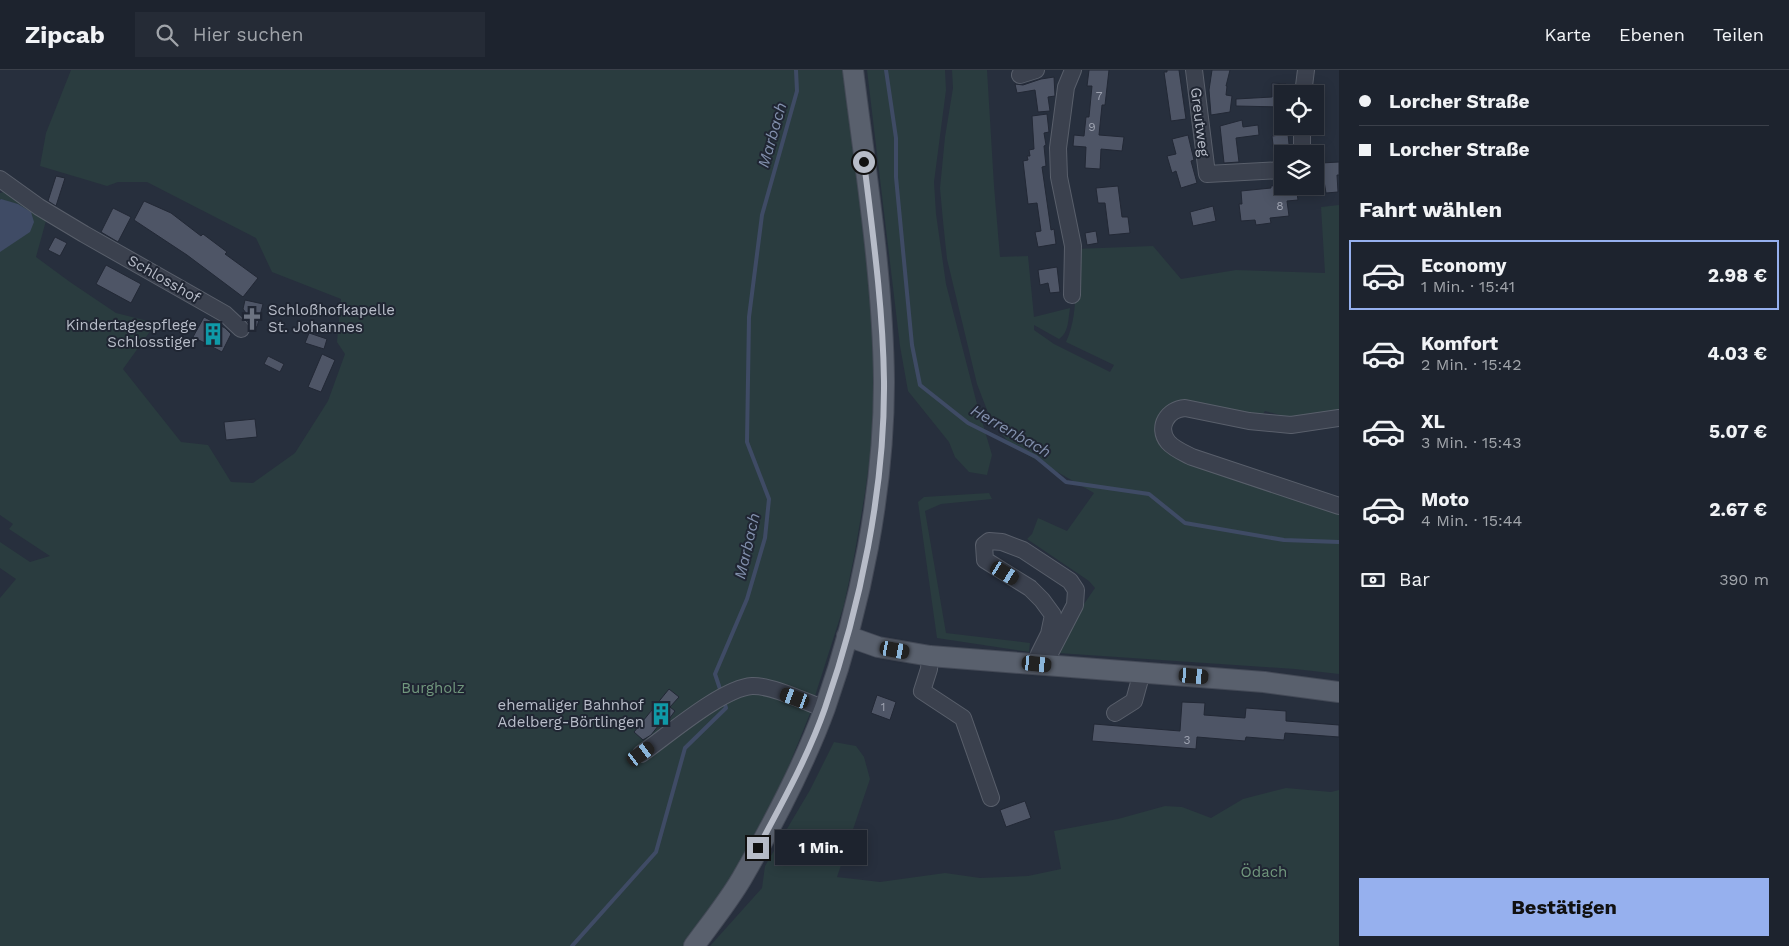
<!DOCTYPE html>
<html lang="de">
<meta charset="utf-8">
<style>
:root{--surface:#1d232e;--page:#252b36;--text:#f1f3f6;--muted:#a0a4aa;--line:#3b404a;--accent:#96b0ee}
body{margin:0;font-family:"Work Sans",sans-serif;background:var(--page);color:var(--text);height:100vh;display:flex;flex-direction:column;font-size:19px;white-space:nowrap}
*{box-sizing:border-box;margin:0}
p{font-size:16px;color:var(--muted)}
.icon{flex:none;width:28px;height:28px;fill:none;stroke:currentColor;stroke-width:2;stroke-linecap:round;stroke-linejoin:round}
.map{position:relative;flex:1;overflow:hidden}
.drawer{display:flex;flex-direction:column;background:var(--surface);width:450px}
.drawer>*{flex:none}
.hud{display:grid;align-content:center;height:110px;padding:0 20px;background:var(--surface)}
.buttons{position:absolute;left:1274px;top:15px;display:grid;gap:10px}
.buttons a{display:grid;place-items:center;width:50px;height:50px;border-radius:0px;background:var(--surface);box-shadow:0 2px 12px #0003,0 0 0 1px var(--line);font-size:25px}
.end{position:absolute;width:22px;height:22px;margin:-11px;border:6px solid #b7bcc8;background:#111;box-shadow:0 0 0 2px #111}
.from{border-radius:50%}
.bubble{position:absolute;height:35px;border-radius:0px;background:var(--surface);box-shadow:0 2px 12px #0003,0 0 0 1px var(--line);font-size:16px;font-weight:700;line-height:35px;text-align:center}
.car{position:absolute;width:15px;height:30px;margin:-15px -8px;border-radius:6px;box-shadow:0 0 4px 1px #0007;background:linear-gradient(#222 24%,#8ab4d8 0 40%,#222 0 76%,#8ab4d8 0 86%,#222 0)}
.hud b{display:flex;align-items:center;gap:18px;height:48px;font-size:19px}
.hud b+b{border-top:1px solid var(--line)}
.hud i{width:12px;height:12px;background:var(--text)}
ul{padding:0;list-style:none}
li{display:flex;align-items:center;gap:15px;height:70px;margin:0 10px 8px;padding:0 10px;border:2px solid transparent;border-radius:0px}
li div{flex:1}
li b{display:block;font-size:19px}
li em{font-style:normal;font-weight:700}
li.on{border-color:var(--accent)}
li>.icon{width:45px;height:45px;stroke-width:1.5}
h2{padding:0 20px;font-size:22px;line-height:60px}
.pay{display:flex;align-items:center;gap:12px;height:55px;padding:0 20px;font-size:19px}
.pay p{margin-inline-start:auto}
.action{display:flex;gap:10px;margin-top:auto;padding:10px 20px}
.action a{flex:1;height:58px;border-radius:0px;background:var(--accent);color:#111;font-size:20px;font-weight:700;line-height:58px;text-align:center}
header{display:flex;align-items:center;gap:30px;box-sizing:border-box;height:70px;padding:0 25px;background:var(--surface);border-bottom:1px solid var(--line)}
header strong{font-size:24px}
nav{display:flex;gap:28px;margin-inline-start:auto;font-size:18px}
.search{width:350px;height:45px;background:var(--page);display:flex;align-items:center;gap:12px;box-sizing:border-box;padding:0 18px;border-radius:0px;color:var(--muted);font-size:19px}
main{display:flex;flex:1;min-height:0}
.map>svg:first-child{display:block}
.green{fill:#2a3c3f}
.water{fill:#3f4b65}
.lines{fill:none;stroke-linecap:round;stroke-linejoin:round}
.stream{stroke:#3f4b65;stroke-width:4}
.building{fill:#4e5566;stroke:#222835}
.minor-casing{stroke:#595f6b;stroke-width:18}
.major-casing{stroke:#444a57;stroke-width:22}
.minor{stroke:#3b414e;stroke-width:16}
.major{stroke:#59606d;stroke-width:20}
.route{stroke:#b7bcc8;stroke-width:6}
.labels{text-anchor:middle;dominant-baseline:central;stroke-width:4;stroke-linejoin:round;paint-order:stroke}
.number-label{font-size:12px;fill:#9da2b0}
.street-label{font-size:15px;fill:#b7bcc8;stroke:#202633}
.poi-label{font-size:15px;fill:#b7bcc8;stroke:#202633;text-anchor:end}
.park-label{font-size:15px;fill:#71977d;stroke:#202633}
.water-label{font-size:16px;font-style:italic;fill:#8290ad;stroke:#202633}
</style>
<header>
<strong>Zipcab</strong>
<div class="search"><svg class="icon" aria-label="search" viewBox="0 0 24 24"><circle cx="10" cy="10" r="6"/><path d="M15 15l6 6"/></svg>Hier suchen</div>
<nav><a>Karte</a><a>Ebenen</a><a>Teilen</a></nav>
</header>
<main>
<div class="map">
<svg width="1339" height="876" viewBox="0 0 1339 876">
<rect width="100%" height="100%" fill="#272f3d"/>
<path class="green" d="M 71,0 L 844,0 L 866,168 L 876,309 L 873,363 L 865,423 L 854,487 L 844,535 L 815,626 L 809,628 L 750,619 L 811,641 L 780,718 L 751,779 L 684,876 L 0,876 L 0,528 L 16,509 L 0,498 L 0,472 L 30,492 L 50,486 L 9,459 L 13,454 L 0,445 L 0,181 L 18,134 L 0,130 L 0,123 L 10,120 L 47,147 L 36,187 L 70,212 L 116,243 L 156,253 L 123,299 L 181,372 L 208,375 L 231,412 L 253,413 L 295,383 L 328,331 L 345,284 L 337,272 L 341,229 L 272,202 L 256,168 L 147,112 L 118,112 L 107,116 L 40,96 L 46,63 Z
M 867,0 L 945,0 L 946,20 L 934,112 L 936,144 L 946,214 L 977,334 L 992,385 L 987,405 L 969,402 L 955,387 L 949,372 L 908,321 L 900,276 Z
M 952,0 L 987,0 L 994,116 L 1000,187 L 1028,186 L 1034,247 L 1070,238 C 1068,250 1069,262 1059,269 L 1034,255 L 1034,260 L 1054,274 L 1110,302 L 1114,295 L 1066,272 C 1079,244 1075,210 1075,179 L 1153,176 L 1181,209 L 1236,200 L 1325,203 L 1321,137 L 1339,135 L 1339,342 L 1291,348 L 1265,341 L 1261,347 L 1180,336 L 1162,367 L 1339,440 L 1339,604 L 1295,599 L 1058,583 L 1066,560 L 1095,518 L 1089,511 L 1027,469 L 1032,464 L 1038,448 L 1067,461 L 1094,423 L 1012,376 L 992,353 L 977,314 L 947,189 L 943,151 L 940,118 L 945,67 L 953,18 Z
M 989,423 L 992,429 L 941,434 L 925,441 L 946,563 L 1030,573 L 1029,582 L 937,568 L 918,432 L 924,427 Z
M 834,672 L 856,676 L 864,687 L 870,709 L 837,807 L 880,812 L 945,803 L 980,808 L 1028,806 L 1061,799 L 1054,761 L 1118,749 L 1165,736 L 1182,737 L 1211,748 L 1243,729 L 1286,718 L 1331,722 L 1339,720 L 1339,876 L 710,876 L 762,818 L 765,796 L 810,720 Z"/>
<path class="water" d="M 1,129 L 18,134 L 31,142 L 34,152 L 30,162 L 0,182 L 0,130 Z"/>
<g class="lines">
<path class="stream" d="M 886,0 L 896,68 L 896,107 L 912,275 L 920,315 L 968,353 L 1036,387 L 1066,412 L 1149,424 L 1185,453 L 1284,470 L 1339,472
M 721,622 L 715,604 L 747,529 L 765,468 L 769,429 L 747,372 L 749,247 L 762,145 L 797,21 L 796,0
M 572,876 L 656,782 L 685,678 L 726,638 L 724,631"/>
</g>
<path class="building" d="M 1089,0 L 1109,0 L 1105,35 L 1102,35 L 1099,65 L 1124,67 L 1122,81 L 1101,79 L 1100,99 L 1085,98 L 1086,77 L 1073,76 L 1074,65 L 1084,66 L 1086,47 L 1089,47 L 1092,16 L 1087,16 Z
M 1167,0 L 1179,0 L 1186,49 L 1171,51 L 1164,2 L 1167,2 Z
M 1212,0 L 1230,0 L 1226,16 L 1227,16 L 1226,25 L 1232,26 L 1230,42 L 1211,45 L 1209,20 Z
M 1054,7 L 1055,26 L 1048,27 L 1050,41 L 1038,42 L 1035,20 L 1017,23 L 1015,14 L 1023,15 L 1041,9 Z
M 1272,13 L 1286,14 L 1286,24 L 1282,24 L 1282,37 L 1236,36 L 1236,29 L 1272,27 Z
M 1047,44 L 1049,62 L 1044,63 L 1046,75 L 1044,76 L 1046,96 L 1042,97 L 1051,160 L 1054,159 L 1056,174 L 1038,177 L 1035,162 L 1041,161 L 1037,133 L 1028,134 L 1023,91 L 1028,90 L 1027,86 L 1030,86 L 1029,80 L 1034,79 L 1032,46 Z
M 1242,50 L 1243,57 L 1258,55 L 1259,65 L 1236,68 L 1239,92 L 1224,93 L 1220,56 Z
M 1288,64 L 1290,84 L 1274,84 L 1272,66 Z
M 1188,65 L 1194,90 L 1191,91 L 1197,113 L 1181,118 L 1176,101 L 1172,103 L 1167,86 L 1176,84 L 1172,69 Z
M 1339,92 L 1339,105 L 1337,105 L 1338,122 L 1326,123 L 1321,93 Z
M 56,106 L 65,108 L 56,136 L 48,131 Z
M 1282,115 L 1282,116 L 1296,116 L 1298,130 L 1287,131 L 1289,146 L 1270,148 L 1271,153 L 1256,155 L 1255,150 L 1241,151 L 1239,134 L 1242,134 L 1241,121 L 1271,118 L 1271,116 Z
M 1118,116 L 1122,147 L 1128,147 L 1130,163 L 1109,165 L 1105,133 L 1098,133 L 1096,118 Z
M 144,131 L 171,143 L 201,166 L 203,164 L 227,182 L 225,184 L 258,208 L 243,227 L 187,185 L 134,150 Z
M 1213,136 L 1216,151 L 1193,156 L 1190,142 Z
M 113,138 L 131,147 L 118,172 L 101,162 Z
M 1096,161 L 1098,173 L 1087,175 L 1085,163 Z
M 55,167 L 67,173 L 60,186 L 48,180 Z
M 106,195 L 141,214 L 131,233 L 96,214 Z
M 1057,197 L 1060,222 L 1050,223 L 1048,213 L 1040,215 L 1038,200 Z
M 245,230 L 263,234 L 257,257 L 250,256 L 245,249 L 246,243 L 243,239 Z
M 204,247 L 225,258 L 231,264 L 222,282 L 193,267 Z
M 309,263 L 327,269 L 324,279 L 305,273 Z
M 322,284 L 335,290 L 321,322 L 308,317 Z
M 268,286 L 284,294 L 280,302 L 264,294 Z
M 255,349 L 257,367 L 226,370 L 224,352 Z
M 669,619 L 679,627 L 670,637 L 675,641 L 669,649 L 666,646 L 651,665 L 643,670 L 634,662 Z
M 877,625 L 896,632 L 890,650 L 871,643 Z
M 1182,632 L 1205,633 L 1204,645 L 1245,648 L 1246,638 L 1286,641 L 1286,651 L 1339,655 L 1339,667 L 1285,663 L 1284,670 L 1246,667 L 1245,671 L 1197,667 L 1196,679 L 1092,671 L 1094,654 L 1180,661 Z
M 1025,731 L 1031,748 L 1006,757 L 1000,740 Z"/>
<g class="lines">
<defs>
<path id="minor" d="M 1194,0 L 1207,104 L 1282,100
M 1020,5 L 1036,0
M 1303,24 L 1306,0
M 1302,84 L 1302,56
M 0,109 L 39,137 L 84,164 L 225,244 L 241,259
M 1072,225 L 1073,176 L 1059,107 L 1058,78 L 1066,17 L 1073,0
M 1339,348 L 1291,355 L 1249,351 L 1185,338 C 1168,339 1156,357 1168,372 C 1174,379 1184,383 1192,387 L 1339,436
M 930,586 L 929,599 L 922,621 L 963,648 L 991,728
M 1037,594 L 1039,584 L 1049,564 L 1053,545 L 1042,530 L 1030,518 L 985,490 L 984,475 L 989,471 L 1002,472 L 1023,480 L 1070,511 L 1076,520 L 1075,535 L 1049,585 L 1048,595
M 1115,643 L 1134,631 L 1142,602
M 641,684 C 667,666 722,618 752,616 C 771,615 806,632 825,639"/>
<path id="major" d="M 847,566 L 878,577 L 930,586 L 1264,612 L 1339,622
M 694,876 C 710,854 728,832 742,808 C 772,756 804,695 825,638 C 861,536 884,420 884,312 C 883,208 866,104 853,0"/>
</defs>
<use href="#minor" class="minor-casing"/>
<use href="#major" class="major-casing"/>
<use href="#minor" class="minor"/>
<use href="#major" class="major"/>
</g>
<g class="lines">
<path class="route" d="M 758,778 C 782,733 808,687 825,638 C 860,538 885,418 884,311 C 883,238 873,165 864,92"/>
</g>
<defs>
<symbol id="church-bare" viewBox="-9 -9 18 18"><path d="M-1.2-6h2.4v3.5h3.3v2.4h-3.3V6h-2.4V-.1h-3.3v-2.4h3.3Z" fill="#6b7280" stroke="#202633" stroke-width="2.5" paint-order="stroke"/></symbol>
<symbol id="building-bare" viewBox="-9 -9 18 18"><path d="M-4-6H4V6H1V3H-1V6H-4ZM-2.5-4.3h1.7v1.8h-1.7ZM.8-4.3h1.7v1.8H.8ZM-2.5-1h1.7V.8h-1.7ZM.8-1h1.7V.8H.8Z" fill="#0f9aa8" stroke="#202633" stroke-width="2.5" paint-order="stroke"/></symbol>
</defs>
<g fill-rule="evenodd">
<use href="#church-bare" x="236" y="233" width="32" height="32"/>
<use href="#building-bare" x="197" y="248" width="32" height="32"/>
<use href="#building-bare" x="645" y="628" width="32" height="32"/>
</g>
<g class="labels">
<g class="number-label">
<text x="1099" y="26">7</text>
<text x="1092" y="57">9</text>
<text x="1280" y="136">8</text>
<text x="883" y="637">1</text>
<text x="1187" y="670">3</text>
</g>
<g class="street-label">
<text transform="translate(1200 52) rotate(83)">Greutweg</text>
<text transform="translate(164 209) rotate(30)">Schlosshof</text>
</g>
<g class="poi-label">
<text x="268" y="240" text-anchor="start">Schloßhofkapelle<tspan x="268" dy="17">St. Johannes</tspan></text>
<text x="197" y="255">Kindertagespflege<tspan x="197" dy="17">Schlosstiger</tspan></text>
<text x="644" y="635">ehemaliger Bahnhof<tspan x="644" dy="17">Adelberg-Börtlingen</tspan></text>
</g>
<g class="park-label">
<text x="433" y="618">Burgholz</text>
<text x="1264" y="802">Ödach</text>
</g>
<g class="water-label">
<text transform="translate(772 65) rotate(-74)">Marbach</text>
<text transform="translate(1011 361) rotate(30)">Herrenbach</text>
<text transform="translate(747 476) rotate(-77)">Marbach</text>
</g>
</g>
</svg>
<div class="buttons">
<a><svg class="icon" aria-label="locate" viewBox="0 0 24 24"><circle cx="12" cy="12" r="6"/><path d="M12 2v4M12 18v4M2 12h4M18 12h4"/></svg></a>
<a><svg class="icon" aria-label="layers" viewBox="0 0 24 24"><path d="M12 4l9 5-9 5-9-5zM3 14l9 5 9-5"/></svg></a>
</div>
<i class="end from" style="left:864px;top:92px"></i>
<i class="end" style="left:758px;top:778px"></i>
<div class="bubble" style="left:775px;top:760px;width:92px">1 Min.</div>
<i class="car" style="left:1005px;top:503px;rotate:121deg"></i>
<i class="car" style="left:895px;top:580px;rotate:100deg"></i>
<i class="car" style="left:1037px;top:594px;rotate:96deg"></i>
<i class="car" style="left:1194px;top:606px;rotate:95deg"></i>
<i class="car" style="left:795px;top:628px;rotate:290deg"></i>
<i class="car" style="left:641px;top:684px;rotate:54deg"></i>
</div>
<section class="drawer">
<div class="hud">
<b><i class="from"></i>Lorcher Straße</b>
<b><i></i>Lorcher Straße</b>
</div>
<h2>Fahrt wählen</h2>
<ul>
<li class="on"><svg class="icon" aria-label="car" viewBox="0 0 24 24"><path d="M5 17H2v-5l4-1 3-4h7l3 4 3 1v5h-3M9 17h6M6 11h13"/><circle cx="7" cy="17" r="2"/><circle cx="17" cy="17" r="2"/></svg><div><b>Economy</b><p>1 Min. · 15:41</p></div><em>2.98 €</em></li>
<li><svg class="icon" aria-label="car" viewBox="0 0 24 24"><path d="M5 17H2v-5l4-1 3-4h7l3 4 3 1v5h-3M9 17h6M6 11h13"/><circle cx="7" cy="17" r="2"/><circle cx="17" cy="17" r="2"/></svg><div><b>Komfort</b><p>2 Min. · 15:42</p></div><em>4.03 €</em></li>
<li><svg class="icon" aria-label="car" viewBox="0 0 24 24"><path d="M5 17H2v-5l4-1 3-4h7l3 4 3 1v5h-3M9 17h6M6 11h13"/><circle cx="7" cy="17" r="2"/><circle cx="17" cy="17" r="2"/></svg><div><b>XL</b><p>3 Min. · 15:43</p></div><em>5.07 €</em></li>
<li><svg class="icon" aria-label="car" viewBox="0 0 24 24"><path d="M5 17H2v-5l4-1 3-4h7l3 4 3 1v5h-3M9 17h6M6 11h13"/><circle cx="7" cy="17" r="2"/><circle cx="17" cy="17" r="2"/></svg><div><b>Moto</b><p>4 Min. · 15:44</p></div><em>2.67 €</em></li>
</ul>
<div class="pay"><svg class="icon" aria-label="cash" viewBox="0 0 24 24"><path d="M3 7h18v10H3z"/><circle cx="12" cy="12" r="2"/></svg>Bar<p>390 m</p></div>
<div class="action"><a>Bestätigen</a></div>
</section>
</main>
